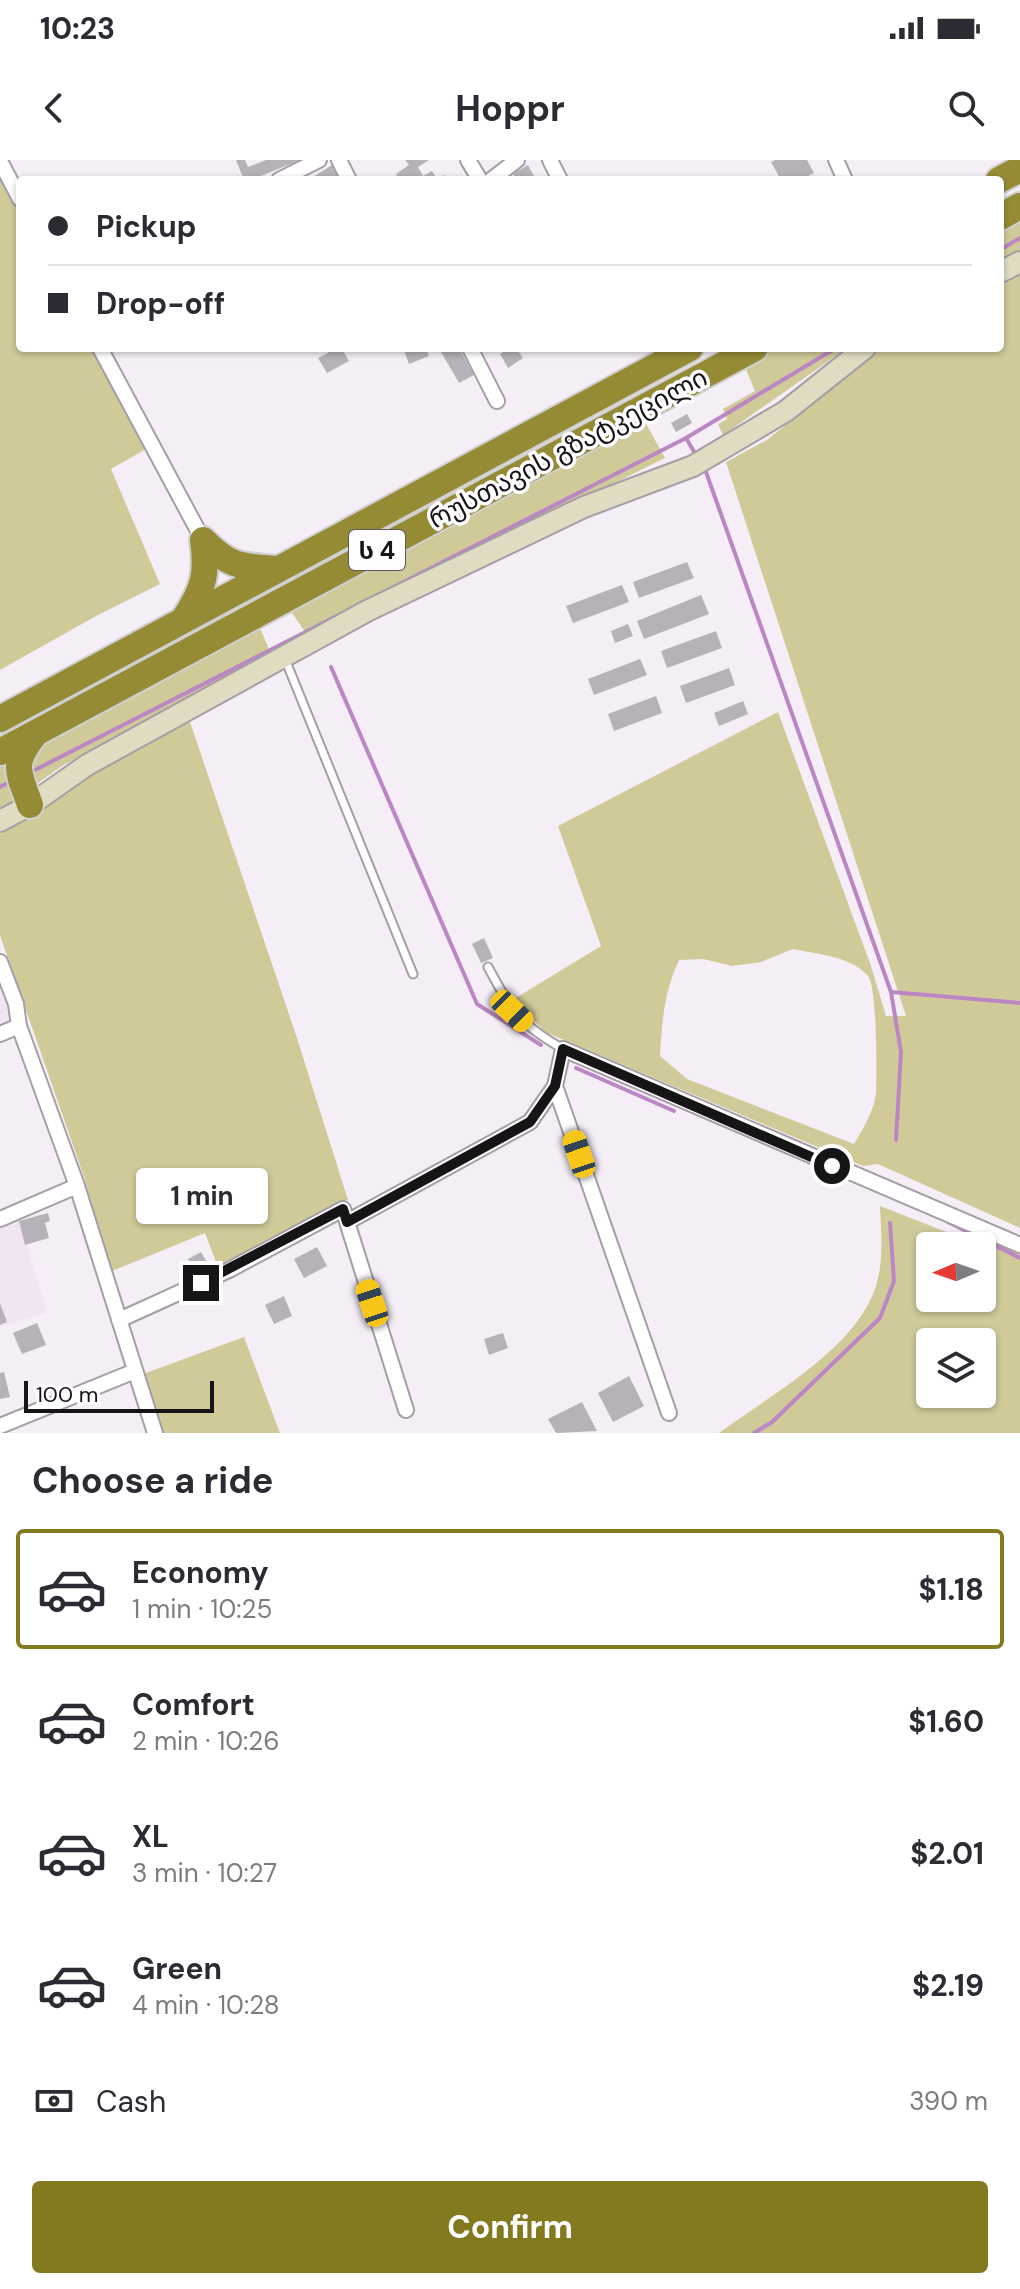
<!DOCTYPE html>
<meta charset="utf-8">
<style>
:root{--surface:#fff;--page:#f7f7f7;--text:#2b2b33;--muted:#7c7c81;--line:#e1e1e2;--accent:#83791e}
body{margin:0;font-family:"DM Sans","Noto Sans Georgian",sans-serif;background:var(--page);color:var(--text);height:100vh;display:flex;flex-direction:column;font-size:30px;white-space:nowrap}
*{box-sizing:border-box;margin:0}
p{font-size:26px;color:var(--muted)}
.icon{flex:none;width:44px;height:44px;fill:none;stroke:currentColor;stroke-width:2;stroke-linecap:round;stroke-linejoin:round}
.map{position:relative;height:1273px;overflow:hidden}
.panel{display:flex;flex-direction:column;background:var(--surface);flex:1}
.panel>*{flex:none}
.hud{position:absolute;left:16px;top:16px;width:988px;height:176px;border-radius:8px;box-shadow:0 2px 6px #0004;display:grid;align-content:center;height:176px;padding:0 32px;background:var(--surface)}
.needle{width:52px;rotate:268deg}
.tools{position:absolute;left:916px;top:1072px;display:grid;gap:16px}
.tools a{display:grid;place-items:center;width:80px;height:80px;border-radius:8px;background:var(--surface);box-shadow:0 2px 6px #0004;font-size:40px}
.scale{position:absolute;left:24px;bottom:20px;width:190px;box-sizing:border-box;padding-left:8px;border:4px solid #161417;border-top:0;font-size:22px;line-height:28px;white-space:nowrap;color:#161417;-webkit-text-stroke:6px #fffdff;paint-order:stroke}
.end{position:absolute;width:36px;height:36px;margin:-18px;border:10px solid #161417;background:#fff;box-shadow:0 0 0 4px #fff}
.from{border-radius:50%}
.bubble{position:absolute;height:56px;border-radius:8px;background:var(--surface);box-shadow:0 2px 6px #0004;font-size:26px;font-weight:700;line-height:56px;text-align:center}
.car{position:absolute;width:24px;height:48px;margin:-24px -12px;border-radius:10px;box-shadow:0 0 6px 2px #0007;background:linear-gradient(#f5c518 24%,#345 0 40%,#f5c518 0 76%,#345 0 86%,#f5c518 0)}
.hud b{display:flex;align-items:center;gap:28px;height:76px;font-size:30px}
.hud b+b{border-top:2px solid var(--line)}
.hud i{width:20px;height:20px;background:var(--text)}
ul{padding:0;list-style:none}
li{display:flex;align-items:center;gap:24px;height:120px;margin:0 16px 12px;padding:0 16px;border:4px solid transparent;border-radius:8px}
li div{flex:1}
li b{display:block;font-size:30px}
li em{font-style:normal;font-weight:700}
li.selected{border-color:var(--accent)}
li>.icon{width:72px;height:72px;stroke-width:1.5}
h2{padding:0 32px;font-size:36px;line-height:96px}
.pay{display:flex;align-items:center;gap:20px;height:88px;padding:0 32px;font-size:30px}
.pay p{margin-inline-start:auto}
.action{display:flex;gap:16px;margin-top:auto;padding:16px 32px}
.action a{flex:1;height:92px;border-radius:8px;background:var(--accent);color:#fff;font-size:32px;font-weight:700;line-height:92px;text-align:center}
.status{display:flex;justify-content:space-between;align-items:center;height:56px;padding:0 40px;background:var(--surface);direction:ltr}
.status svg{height:22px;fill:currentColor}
header{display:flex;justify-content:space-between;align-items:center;height:104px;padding:0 32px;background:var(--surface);font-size:36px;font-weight:700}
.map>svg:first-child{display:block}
.built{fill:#f1e4f3}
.green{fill:#d0ca98;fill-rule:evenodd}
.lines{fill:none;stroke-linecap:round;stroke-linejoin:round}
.stream{stroke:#bb86c4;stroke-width:4}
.building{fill:#b7b1b9}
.lane-casing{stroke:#a59ea6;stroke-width:11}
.street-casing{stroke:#a59ea6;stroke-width:18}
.secondary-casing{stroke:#a59ea6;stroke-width:24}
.highway-casing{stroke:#d0d0d1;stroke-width:30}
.lane{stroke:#fff;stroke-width:7}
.street{stroke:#fff;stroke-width:14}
.secondary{stroke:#dfdcc2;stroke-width:20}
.highway{stroke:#958b35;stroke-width:26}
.route{stroke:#161417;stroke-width:10}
.labels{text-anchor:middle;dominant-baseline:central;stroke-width:7;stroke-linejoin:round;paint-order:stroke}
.shield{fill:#fffdff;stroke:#5c5a5d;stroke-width:2}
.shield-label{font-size:24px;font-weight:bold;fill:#161417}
.street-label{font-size:26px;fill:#161417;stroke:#fffdff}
</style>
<div class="status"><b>10:23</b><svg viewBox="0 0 49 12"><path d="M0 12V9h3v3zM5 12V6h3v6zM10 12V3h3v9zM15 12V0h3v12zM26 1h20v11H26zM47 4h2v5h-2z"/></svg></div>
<header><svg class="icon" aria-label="back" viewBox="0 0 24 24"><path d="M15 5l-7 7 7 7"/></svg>Hoppr<svg class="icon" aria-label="search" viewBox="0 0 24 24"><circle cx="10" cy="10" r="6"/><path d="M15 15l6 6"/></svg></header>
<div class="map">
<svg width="1020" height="1273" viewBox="0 0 1020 1273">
<rect width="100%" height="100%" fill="#f5eef6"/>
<path class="built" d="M 0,818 L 15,861 L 0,867 Z
M 15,1045 L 47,1152 L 0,1167 L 0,1051 Z"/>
<path class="green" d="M 0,11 L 20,49 L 20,188 L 94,188 L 148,288 L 111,309 L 160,424 L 96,456 L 0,510 Z
M 1020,54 L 1020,91 L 1000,101 L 1000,65 Z
M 1020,104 L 1020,1068 L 878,1004 L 863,1006 L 545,872 L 514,839 L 601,786 L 558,666 L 778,552 L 871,806 L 886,856 L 906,856 L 726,302 L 767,280 L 882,188 L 1000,188 L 1000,115 ZM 793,789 C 816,794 851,796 868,816 C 877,826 877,915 876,933 C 874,951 863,969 854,984 L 687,919 L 660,896 C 662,860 664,833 679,800 L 703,799 L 732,806 L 761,802 Z
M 770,188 L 847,188 L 723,275 L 718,264 L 727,259 L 723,249 L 755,231 L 743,202 Z
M 644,260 L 665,298 L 308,476 L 292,453 L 260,468 L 271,494 L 62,606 L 0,650 L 0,599 Z
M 189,559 L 296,875 L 348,1040 L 218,1107 L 205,1073 L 112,1111 L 84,1017 L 0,775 L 0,673 L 31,654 L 90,609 Z
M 880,1046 L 954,1075 L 981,1074 L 1020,1091 L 1020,1273 L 719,1273 C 770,1235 856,1189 876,1126 C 884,1101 881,1072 880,1046 ZM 930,1086 L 982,1086 L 982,1138 L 930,1138 ZM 930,1182 L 982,1182 L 982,1234 L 930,1234 Z
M 244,1177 L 280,1273 L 163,1273 L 143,1214 Z"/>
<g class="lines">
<path class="stream" d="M 1000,90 L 1020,78
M 686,278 L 696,295
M 706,312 L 891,832 L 901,892 L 896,980
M 331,507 L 477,844 L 541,885
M 31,612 L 686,278 L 836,188
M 0,627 L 12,621
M 891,832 L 1020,843
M 576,908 L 674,951
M 948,1062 L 1020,1098
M 754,1273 L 772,1262 L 880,1158 L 894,1121 L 890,1063"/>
</g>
<path class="building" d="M 236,0 L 245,0 L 248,7 L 266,0 L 300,0 L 251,20 L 244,20 Z
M 405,0 L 429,0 L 418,7 L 423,16 L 432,11 L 437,19 L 445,15 L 449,20 L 399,20 L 396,14 L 409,5 Z
M 775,0 L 807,0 L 814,13 L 801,20 L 781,20 L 771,2 Z
M 332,5 L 341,20 L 308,20 Z
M 528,5 L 536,20 L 510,20 L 515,17 L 513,14 Z
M 330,188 L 342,189 L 349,201 L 327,213 L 318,198 L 328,193 L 327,190 Z
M 403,188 L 426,188 L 429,196 L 409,204 Z
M 448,188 L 459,188 L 474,215 L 459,223 L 441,192 Z
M 510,188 L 516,188 L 523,198 L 508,208 L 500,194 Z
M 687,254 L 692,263 L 676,272 L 671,263 Z
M 687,402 L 694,418 L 639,438 L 633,422 Z
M 622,425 L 629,442 L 573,463 L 566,446 Z
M 701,435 L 709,454 L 644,479 L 637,461 Z
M 628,464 L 633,476 L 615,483 L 611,471 Z
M 716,471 L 722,488 L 667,508 L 661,491 Z
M 640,499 L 647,515 L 594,535 L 588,519 Z
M 729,508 L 735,525 L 686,543 L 680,526 Z
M 656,536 L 662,553 L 614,571 L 608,554 Z
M 743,541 L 748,554 L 719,566 L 714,553 Z
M 484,778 L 493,798 L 481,803 L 472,784 Z
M 48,1053 L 50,1061 L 45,1063 L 49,1078 L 25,1085 L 19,1061 Z
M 317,1087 L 327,1106 L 304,1118 L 294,1099 Z
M 201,1092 L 209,1106 L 196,1113 L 188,1099 Z
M 284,1136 L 292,1156 L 274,1164 L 265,1145 Z
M 0,1143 L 7,1162 L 0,1165 Z
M 37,1163 L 46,1185 L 22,1194 L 13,1173 Z
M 503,1173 L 508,1188 L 489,1195 L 484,1179 Z
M 4,1212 L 10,1237 L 0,1239 L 0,1213 Z
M 629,1216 L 644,1246 L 613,1262 L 598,1233 Z
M 582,1242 L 597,1271 L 556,1273 L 548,1259 Z"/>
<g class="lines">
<defs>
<path id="lane" d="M 285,499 L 413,814
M 488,807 C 512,851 518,863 563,889"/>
<path id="street" d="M 339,0 L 349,20
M 468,0 L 480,20
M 550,0 L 560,20
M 836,0 L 845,20
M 0,1 L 20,39
M 279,20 L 319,0
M 491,20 L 517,0
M 100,188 L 203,380
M 470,188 L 497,241
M 0,802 L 16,844 L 19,866 L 77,1026 L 155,1273
M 0,874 L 19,866
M 555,926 L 669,1253
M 0,1059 L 77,1026
M 347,1062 L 530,962 L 555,926 L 563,889 L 1020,1085
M 119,1160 L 229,1110 L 343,1049 L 406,1250
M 0,1266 L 135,1211"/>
<path id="secondary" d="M 1000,112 L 1020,102
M 0,661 L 30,645 L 87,605 L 367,451 L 584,347 L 693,306 L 786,251 L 865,188"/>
<path id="highway" d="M 999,20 L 1020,9
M 1000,57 L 1020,46
M 184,459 C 203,430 208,415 203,380 C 230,407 239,406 276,409
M 0,559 L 690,188
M 0,592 L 755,188
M 30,645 C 19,612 10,605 35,574"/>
</defs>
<use href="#lane" class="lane-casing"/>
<use href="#street" class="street-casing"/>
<use href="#secondary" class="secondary-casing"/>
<use href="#highway" class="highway-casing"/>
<use href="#lane" class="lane"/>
<use href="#street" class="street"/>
<use href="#secondary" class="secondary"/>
<use href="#highway" class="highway"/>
</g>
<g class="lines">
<path class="route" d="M 201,1123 L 343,1049 L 347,1062 L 530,962 L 555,926 L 563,889 L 832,1006"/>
</g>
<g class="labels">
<rect class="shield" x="349" y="370" width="56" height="40" rx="6"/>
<g class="shield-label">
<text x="377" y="390">ს 4</text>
</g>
<g class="street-label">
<text transform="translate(568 288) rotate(-28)">რუსთავის გზატკეცილი</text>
</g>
</g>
</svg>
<div class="tools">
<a><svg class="needle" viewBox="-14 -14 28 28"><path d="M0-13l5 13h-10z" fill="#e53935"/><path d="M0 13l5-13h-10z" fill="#7c7c81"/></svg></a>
<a><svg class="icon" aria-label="layers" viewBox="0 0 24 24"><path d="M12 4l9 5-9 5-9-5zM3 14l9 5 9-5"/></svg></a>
</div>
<div class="scale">100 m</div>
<i class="end from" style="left:832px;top:1006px"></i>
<i class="end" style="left:201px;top:1123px"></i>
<div class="bubble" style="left:136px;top:1008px;width:132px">1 min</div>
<i class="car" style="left:512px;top:851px;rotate:134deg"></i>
<i class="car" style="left:579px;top:994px;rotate:341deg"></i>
<i class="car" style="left:372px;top:1143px;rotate:342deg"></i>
<div class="hud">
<b><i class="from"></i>Pickup</b>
<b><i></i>Drop-off</b>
</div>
</div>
<section class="panel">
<h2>Choose a ride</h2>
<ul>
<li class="selected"><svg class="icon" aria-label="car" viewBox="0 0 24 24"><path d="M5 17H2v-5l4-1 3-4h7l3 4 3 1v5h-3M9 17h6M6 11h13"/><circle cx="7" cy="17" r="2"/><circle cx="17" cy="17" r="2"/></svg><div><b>Economy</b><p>1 min · 10:25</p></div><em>$1.18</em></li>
<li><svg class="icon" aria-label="car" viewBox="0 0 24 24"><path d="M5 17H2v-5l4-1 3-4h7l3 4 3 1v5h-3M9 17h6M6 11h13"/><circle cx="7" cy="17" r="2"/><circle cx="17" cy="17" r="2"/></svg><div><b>Comfort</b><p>2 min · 10:26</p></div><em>$1.60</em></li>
<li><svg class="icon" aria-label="car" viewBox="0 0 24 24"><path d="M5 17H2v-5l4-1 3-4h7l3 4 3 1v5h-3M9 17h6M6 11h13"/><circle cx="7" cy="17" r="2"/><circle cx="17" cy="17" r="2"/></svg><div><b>XL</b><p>3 min · 10:27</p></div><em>$2.01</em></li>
<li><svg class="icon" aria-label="car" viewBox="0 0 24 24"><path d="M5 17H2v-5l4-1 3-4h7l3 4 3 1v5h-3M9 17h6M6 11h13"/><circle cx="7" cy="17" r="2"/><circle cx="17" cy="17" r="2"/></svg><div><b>Green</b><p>4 min · 10:28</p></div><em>$2.19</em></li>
</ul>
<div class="pay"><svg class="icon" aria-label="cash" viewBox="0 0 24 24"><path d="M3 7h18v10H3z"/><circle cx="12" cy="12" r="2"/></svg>Cash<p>390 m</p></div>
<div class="action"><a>Confirm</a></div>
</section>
